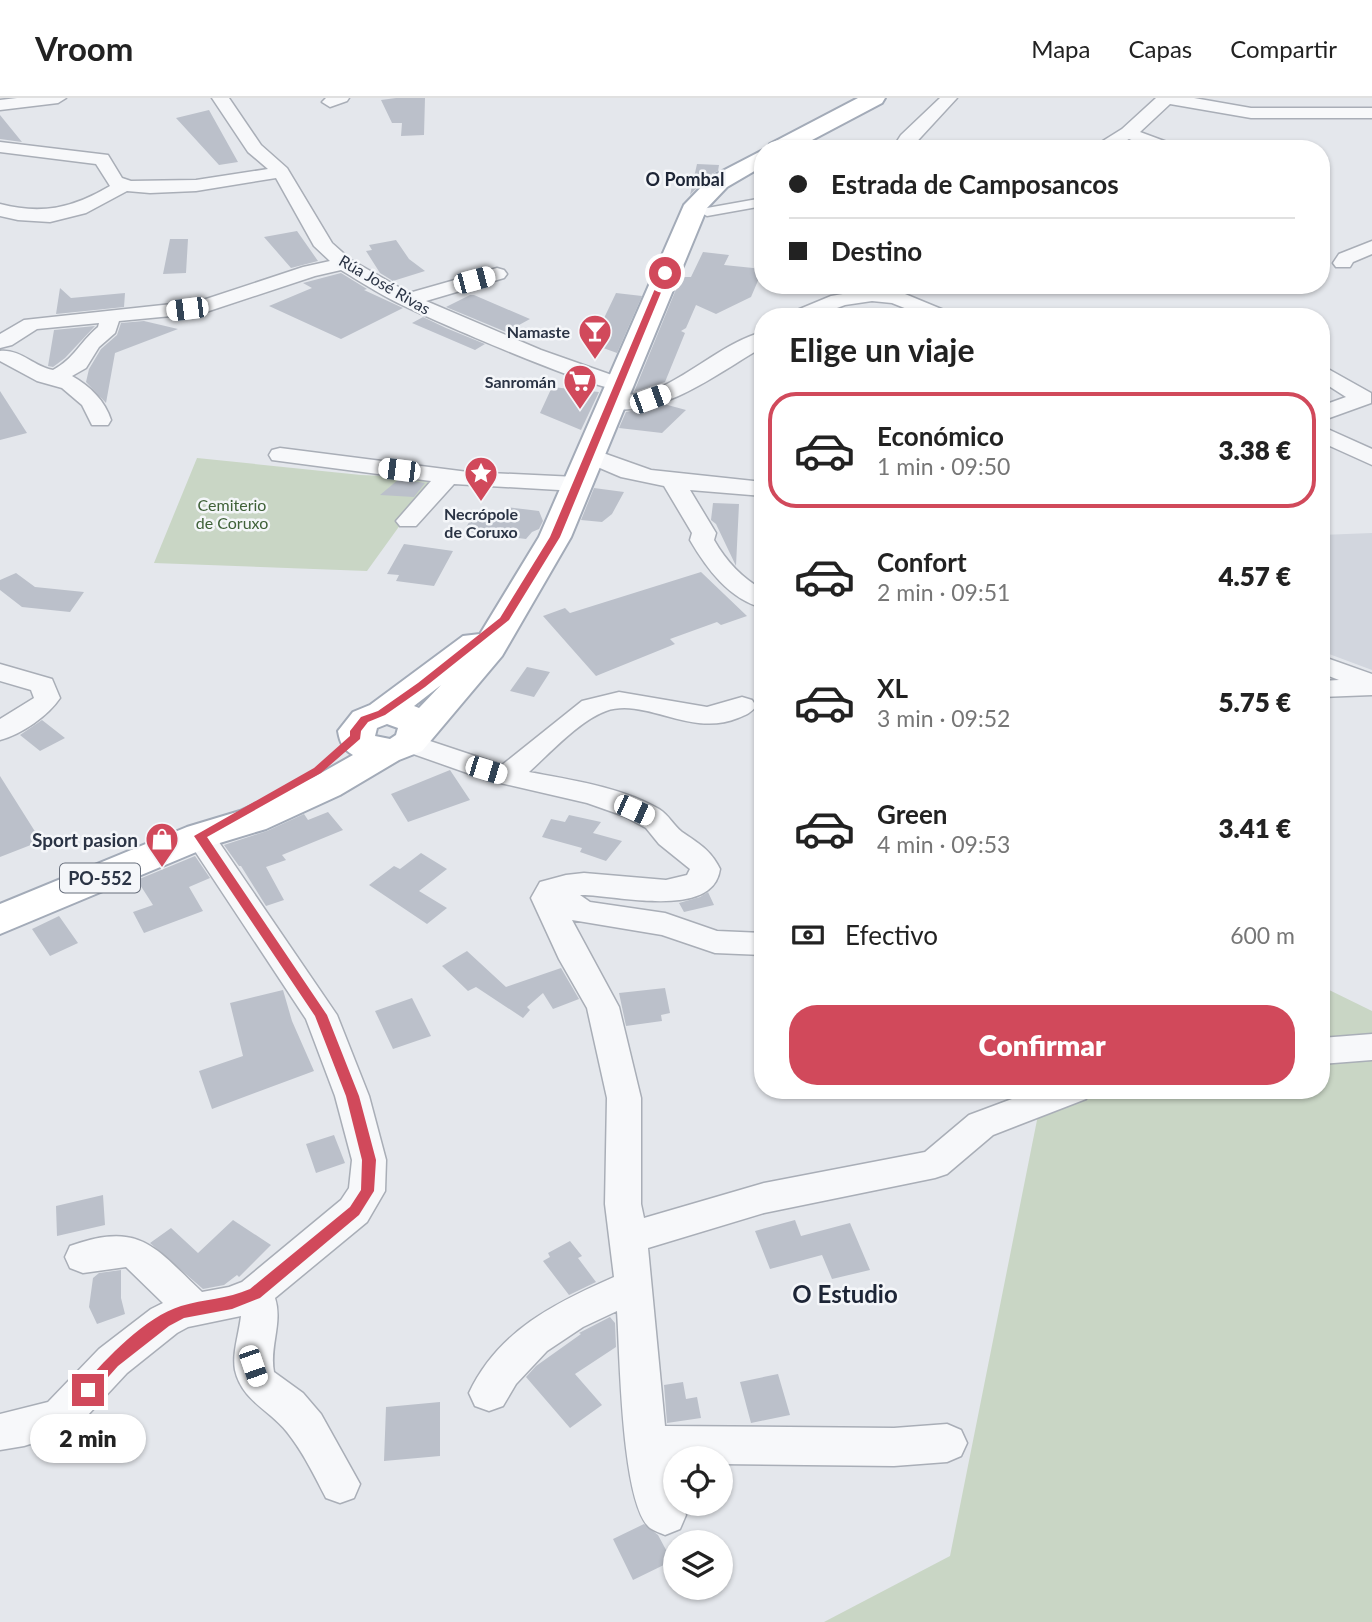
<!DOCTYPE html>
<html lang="es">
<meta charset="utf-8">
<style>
:root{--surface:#fff;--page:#f2f2f2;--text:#222;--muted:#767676;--line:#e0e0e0;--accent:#d1495b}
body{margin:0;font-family:Lato,sans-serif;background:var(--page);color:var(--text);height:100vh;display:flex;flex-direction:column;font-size:26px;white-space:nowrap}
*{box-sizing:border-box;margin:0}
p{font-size:23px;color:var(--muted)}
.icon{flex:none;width:38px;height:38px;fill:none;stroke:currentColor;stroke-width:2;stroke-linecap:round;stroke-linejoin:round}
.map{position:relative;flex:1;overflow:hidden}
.side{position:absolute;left:754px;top:210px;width:576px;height:791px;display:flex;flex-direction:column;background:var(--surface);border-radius:28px;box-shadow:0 2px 5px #0004}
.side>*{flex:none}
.top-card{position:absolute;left:754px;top:42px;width:576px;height:154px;border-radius:28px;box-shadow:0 2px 5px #0004;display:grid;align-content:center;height:154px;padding:0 35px;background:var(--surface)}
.fabs{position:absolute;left:663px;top:1348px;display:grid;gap:14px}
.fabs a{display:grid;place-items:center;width:70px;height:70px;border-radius:50%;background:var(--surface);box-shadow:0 2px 5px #0004;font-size:35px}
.end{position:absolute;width:32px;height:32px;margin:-16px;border:9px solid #d1495b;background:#fff;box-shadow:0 0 0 4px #fff}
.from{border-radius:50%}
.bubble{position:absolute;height:49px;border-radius:24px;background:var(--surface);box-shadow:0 2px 5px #0004;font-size:23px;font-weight:800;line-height:49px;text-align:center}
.car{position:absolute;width:21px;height:42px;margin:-21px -10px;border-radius:9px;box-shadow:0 0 5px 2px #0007;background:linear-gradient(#fff 24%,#345 0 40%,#fff 0 76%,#345 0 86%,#fff 0)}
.top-card b{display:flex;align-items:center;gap:24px;height:66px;font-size:26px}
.top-card b+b{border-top:2px solid var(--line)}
.top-card i{width:18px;height:18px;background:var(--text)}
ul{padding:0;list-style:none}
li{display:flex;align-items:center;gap:21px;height:116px;margin:0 14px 10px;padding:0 21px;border:4px solid transparent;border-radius:28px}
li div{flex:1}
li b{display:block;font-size:26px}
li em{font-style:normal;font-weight:800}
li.selected{border-color:var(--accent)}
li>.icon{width:63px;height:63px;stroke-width:1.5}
h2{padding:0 35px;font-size:32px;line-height:84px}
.pay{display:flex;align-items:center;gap:18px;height:77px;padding:0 35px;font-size:26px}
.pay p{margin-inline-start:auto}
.cta{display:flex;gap:14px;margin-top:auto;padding:14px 35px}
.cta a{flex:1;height:80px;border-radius:28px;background:var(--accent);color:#fff;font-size:28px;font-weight:800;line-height:80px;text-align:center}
header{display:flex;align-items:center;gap:42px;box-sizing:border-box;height:98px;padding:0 35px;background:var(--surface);border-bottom:2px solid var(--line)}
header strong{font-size:33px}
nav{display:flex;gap:38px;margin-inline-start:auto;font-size:24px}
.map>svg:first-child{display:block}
.built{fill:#d2d6de}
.green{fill:#c9d6c5}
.building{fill:#bbc0ca}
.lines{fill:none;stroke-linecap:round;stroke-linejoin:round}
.pedestrian-casing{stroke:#a9aeb7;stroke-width:3}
.minor-casing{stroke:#a9aeb7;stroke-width:3}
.primary-casing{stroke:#a3abb8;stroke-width:4}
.pedestrian{fill:#f7f8fa;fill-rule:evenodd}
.minor{fill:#f7f8fa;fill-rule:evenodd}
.primary{fill:#fff;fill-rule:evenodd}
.route{fill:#d1495b}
.labels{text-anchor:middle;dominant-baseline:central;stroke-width:5;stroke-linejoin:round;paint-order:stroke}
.far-street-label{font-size:16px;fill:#2b3445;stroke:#f4f6f9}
.far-poi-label{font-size:16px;font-weight:bold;fill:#2b3445;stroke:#f4f6f9;text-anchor:end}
.far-park-label{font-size:16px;fill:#3f6138;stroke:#f4f6f9}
.far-neighbourhood-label{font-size:18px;font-weight:bold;fill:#1d2536;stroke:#f4f6f9}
.shield{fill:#f4f6f9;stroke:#676e7b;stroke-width:2}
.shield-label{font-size:18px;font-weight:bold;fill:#2b3445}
.poi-label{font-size:19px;font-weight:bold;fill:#2b3445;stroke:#f4f6f9;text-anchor:end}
.near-neighbourhood-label{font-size:24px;font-weight:bold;fill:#1d2536;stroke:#f4f6f9}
</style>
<header>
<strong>Vroom</strong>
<nav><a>Mapa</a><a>Capas</a><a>Compartir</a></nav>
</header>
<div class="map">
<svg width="1372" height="1524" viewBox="0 0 1372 1524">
<rect width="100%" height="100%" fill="#e4e7ec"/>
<path class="built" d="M 1372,435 L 1372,572 L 1321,553 L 1321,437 Z"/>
<path class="green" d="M 197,360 L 361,377 L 434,380 L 367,473 L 154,465 Z
M 1321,888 L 1372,913 L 1372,1524 L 824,1524 L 950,1458 L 1043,992 L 1321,992 Z"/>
<path class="building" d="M 396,0 L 425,0 L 424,37 L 401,38 L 402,25 L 392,25 L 381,2 Z
M 209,12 L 238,64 L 219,67 L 176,20 Z
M 0,17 L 22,44 L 0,41 Z
M 697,66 L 719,67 L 718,73 L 709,77 L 690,97 Z
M 297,133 L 318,163 L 291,170 L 264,139 Z
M 170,141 L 188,141 L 186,175 L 163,176 Z
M 396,142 L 409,161 L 425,173 L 393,183 L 380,175 L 366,153 L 372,152 L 369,147 Z
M 703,154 L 729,157 L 724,167 L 763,171 L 751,199 L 716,216 L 696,207 L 686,230 L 681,233 L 685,235 L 665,284 L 634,294 L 681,179 L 691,179 Z
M 341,175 L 367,191 L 364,192 L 403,210 L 341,241 L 269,208 L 312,190 L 303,185 Z
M 60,190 L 71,200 L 125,195 L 124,209 L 56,216 Z
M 616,195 L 642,198 L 617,255 L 595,247 L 599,241 L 595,239 Z
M 470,197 L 474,197 L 530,221 L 506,234 L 446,209 Z
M 423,219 L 446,230 L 485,246 L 475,252 L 412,225 Z
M 144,223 L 178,231 L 115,255 L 106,305 L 86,284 L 89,271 L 101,251 L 117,237 L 121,225 Z
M 95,228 L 65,260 L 53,269 L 48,268 L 54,232 Z
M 552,289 L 599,294 L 581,332 L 540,315 Z
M 0,293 L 27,335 L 0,342 Z
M 664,306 L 686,312 L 662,335 L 619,330 L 626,314 Z
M 399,381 L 425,385 L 414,399 L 380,397 Z
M 594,390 L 624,394 L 612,416 L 602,424 L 581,422 Z
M 713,405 L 739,406 L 736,468 L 716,426 L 711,422 Z
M 507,409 L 539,413 L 543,423 L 539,431 L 532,434 L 526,441 L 464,433 L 476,412 L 503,415 Z
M 404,446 L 453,453 L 434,488 L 396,483 L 399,477 L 387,476 Z
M 701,474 L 747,518 L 721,527 L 717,524 L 670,541 L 675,546 L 596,578 L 543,518 L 565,510 L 570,515 Z
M 16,475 L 35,489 L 84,494 L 70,514 L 22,509 L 0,492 L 0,482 Z
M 527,569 L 550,574 L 534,599 L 510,593 Z
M 42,622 L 65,640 L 40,653 L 20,637 Z
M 450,672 L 470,702 L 408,724 L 391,696 Z
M 0,678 L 41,743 L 0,759 Z
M 328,714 L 343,732 L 282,757 L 286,762 L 266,769 L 284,802 L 266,808 L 241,768 L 239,768 L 224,747 L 267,733 L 304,716 L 308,722 Z
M 569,717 L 601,724 L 593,735 L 622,743 L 606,763 L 580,754 L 582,750 L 542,739 L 551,721 L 565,724 Z
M 421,755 L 447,771 L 419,793 L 447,810 L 427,826 L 369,787 L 394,768 L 400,771 Z
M 195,758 L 210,780 L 189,789 L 203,813 L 144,835 L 133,814 L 153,807 L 137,782 Z
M 708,794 L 714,807 L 684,814 L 679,805 L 700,799 Z
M 59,818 L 78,845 L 50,858 L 32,831 Z
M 467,853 L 506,889 L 561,870 L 579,901 L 553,911 L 543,895 L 527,909 L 530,912 L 523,920 L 476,889 L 468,893 L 442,868 Z
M 665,890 L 670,915 L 661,917 L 662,923 L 626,928 L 619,895 Z
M 283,892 L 292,923 L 314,973 L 212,1011 L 199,973 L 243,958 L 230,905 Z
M 412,900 L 431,938 L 393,951 L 375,913 Z
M 334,1037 L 345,1065 L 316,1075 L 306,1046 Z
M 103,1097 L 105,1127 L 57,1138 L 56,1108 Z
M 233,1122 L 271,1147 L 239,1179 L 237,1177 L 224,1187 L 203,1191 L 150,1145 L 171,1130 L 198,1155 Z
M 795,1122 L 801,1138 L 850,1125 L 870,1172 L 832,1181 L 822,1157 L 770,1171 L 755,1133 Z
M 570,1143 L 582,1158 L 578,1160 L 596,1184 L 569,1197 L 543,1163 L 550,1159 L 548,1155 Z
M 121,1172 L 121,1200 L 125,1216 L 97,1226 L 89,1209 L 93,1180 L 99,1175 Z
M 610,1219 L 615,1225 L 616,1249 L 575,1276 L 602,1307 L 570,1330 L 526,1279 L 536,1268 L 581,1236 L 579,1235 Z
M 778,1276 L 790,1317 L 751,1325 L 740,1284 Z
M 683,1284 L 686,1301 L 697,1299 L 701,1320 L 667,1325 L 664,1287 Z
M 440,1304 L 440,1358 L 384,1363 L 386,1309 Z
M 644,1426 L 658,1437 L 672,1463 L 633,1482 L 613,1441 Z"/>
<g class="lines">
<defs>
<path id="pedestrian" d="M 763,100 L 763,108 L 707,118 L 700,114 L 707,110 Z"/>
<path id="minor" d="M 17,0 L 66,0 L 58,5 L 0,12 L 0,2 Z
M 212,0 L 229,0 L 261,47 L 287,70 L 332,145 L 351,162 L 409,195 L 497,170 L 504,172 L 507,176 L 504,180 L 426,203 L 541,252 L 626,282 L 629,287 L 626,292 C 603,297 433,222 402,207 C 381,197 361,184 341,172 L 315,178 L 203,215 L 119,223 L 115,235 L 99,249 L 86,270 L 72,278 C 90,288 105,303 111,322 L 108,327 L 92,327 L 82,307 L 62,290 L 37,283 L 0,263 L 0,253 C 21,251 34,269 53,272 C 75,260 79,245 98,229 L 99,225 L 37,231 L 12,247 L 0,250 L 0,236 L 24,222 L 200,203 L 303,169 L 330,163 L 314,148 L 276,80 L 196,93 L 150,95 L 127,93 L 86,115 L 50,124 L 18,122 L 0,118 L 0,106 C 42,117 73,110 110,88 L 96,66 L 0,54 L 0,44 L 108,57 L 122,80 L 131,83 L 196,82 L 268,71 L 248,54 Z
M 326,0 L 349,0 L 347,3 L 330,9 L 322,4 Z
M 940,0 L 957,0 L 910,51 L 892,51 L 901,37 Z
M 1156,0 L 1194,0 L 1251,10 L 1372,10 L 1372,20 L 1251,20 L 1170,6 L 1140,34 L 1175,47 L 1177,51 L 1153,51 L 1129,41 L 1111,51 L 1090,51 L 1122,31 Z
M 1372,143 L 1372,156 L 1353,164 L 1350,169 L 1336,169 L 1333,165 L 1339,156 Z
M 872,191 L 905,196 L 951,215 L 954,219 L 927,219 L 892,205 L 872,203 L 845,207 L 813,219 L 787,219 L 790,215 L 831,198 Z
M 763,234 L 763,249 C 717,275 659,323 603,309 L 600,304 L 603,299 C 621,295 639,299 657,291 C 691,276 729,242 763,234 Z
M 1321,267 L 1371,295 L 1371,305 L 1321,323 L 1321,308 L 1346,299 L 1321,283 Z
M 1321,328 L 1372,351 L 1372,367 L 1321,344 Z
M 280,350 L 468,374 L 576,379 L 584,381 L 588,386 L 584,391 L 576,393 L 454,386 L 416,428 L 400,428 L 396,423 L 431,383 L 272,362 L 269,357 L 272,352 Z
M 589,350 L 651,372 L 763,384 L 763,398 L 690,392 L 716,435 L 714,442 C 726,463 742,480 763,492 L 763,510 C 729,501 707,471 690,442 L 692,435 L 664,388 L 621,379 L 581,362 L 578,357 L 581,352 Z
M 1321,558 L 1372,576 L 1372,597 L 1321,599 L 1321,583 L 1339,582 L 1321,575 Z
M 0,566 L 52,581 L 60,600 C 48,618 22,636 0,642 L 0,621 L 34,600 L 31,592 L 0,583 Z
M 619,594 L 707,609 L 742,599 L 752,602 L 756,608 C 751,615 746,617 738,620 C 691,640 645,599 606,613 C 580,622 549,656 529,674 C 572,682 621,689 659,711 C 669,717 673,727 682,734 C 698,745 711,752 720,771 C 713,823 613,796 580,797 L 590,804 L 665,815 L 717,833 L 763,835 L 763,857 L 715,855 L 662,837 L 572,822 L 619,909 L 641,1000 L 641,1106 L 644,1120 L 764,1085 L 925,1054 L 969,1017 L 1036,992 L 1091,992 L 1086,1001 L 993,1037 L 947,1076 L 935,1080 L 764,1115 L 648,1150 L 665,1328 L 894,1330 L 947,1326 L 961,1332 L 967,1345 L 961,1358 L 947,1364 L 894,1368 L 721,1366 L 721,1360 L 676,1360 L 676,1365 L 668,1365 L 676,1405 L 681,1405 L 686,1417 L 680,1431 L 665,1437 C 661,1435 654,1433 650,1430 C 621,1406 620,1255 617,1213 L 583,1229 L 547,1253 L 516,1286 L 503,1308 L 489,1313 L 475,1308 L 469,1295 C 498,1233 555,1205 614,1179 L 605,1106 L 607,1000 L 587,910 L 559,861 L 531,800 L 540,784 L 566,777 L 584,775 L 666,782 L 687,777 L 690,771 L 659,746 L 646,730 L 624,718 L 587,705 L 487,682 L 399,651 L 395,645 L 399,639 L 409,636 L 502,667 L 582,603 Z
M 200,728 L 210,731 L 337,917 L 369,998 L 386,1062 L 385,1093 L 367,1124 L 275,1200 C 283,1225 269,1249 274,1274 L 303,1295 L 321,1316 L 360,1386 L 354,1400 L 340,1405 L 326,1400 C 314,1377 303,1354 287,1334 C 269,1311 242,1303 235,1272 C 232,1255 239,1236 241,1218 L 188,1229 L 177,1235 L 127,1275 L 74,1332 L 24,1348 L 0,1352 L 0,1316 L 48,1304 L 99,1251 L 151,1211 L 163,1205 L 126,1169 L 83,1175 L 70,1170 L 65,1159 L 70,1148 C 141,1123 154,1149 202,1194 L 229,1189 L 242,1184 L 341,1102 L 349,1090 L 352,1062 L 335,998 L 306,921 L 185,738 L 190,731 Z
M 1372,936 L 1372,962 L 1321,966 L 1321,940 Z"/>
<path id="primary" d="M 858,0 L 885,0 L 882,5 L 795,51 L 767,51 L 770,46 Z
M 763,52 L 763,68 L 727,89 L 707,110 L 571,439 L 502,558 L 422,653 L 399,662 L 340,697 L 266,731 L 213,747 L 0,836 L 0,806 L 187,729 L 240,713 L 314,679 L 353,657 C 343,651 340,645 338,633 L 353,614 L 370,607 L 463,538 L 480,536 L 539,439 L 684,107 L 711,79 ZM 441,587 L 419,610 L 414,608 ZM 387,626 L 398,630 L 396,637 L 390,641 L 375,638 L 377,630 Z"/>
</defs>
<use href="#pedestrian" class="pedestrian-casing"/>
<use href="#minor" class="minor-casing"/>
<use href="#primary" class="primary-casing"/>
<use href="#pedestrian" class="pedestrian"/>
<use href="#minor" class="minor"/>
<use href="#primary" class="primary"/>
</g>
<path class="route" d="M 662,174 L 669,175 L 560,439 L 509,522 L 425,589 L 385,617 L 368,624 L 361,633 L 360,641 L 321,675 L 207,739 L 327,917 L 359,998 L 376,1062 L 374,1093 L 359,1117 L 260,1200 L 232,1211 L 184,1220 L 169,1228 L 118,1268 L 93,1296 L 83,1296 L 80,1292 L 83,1287 C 107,1260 145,1219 181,1208 C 204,1201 227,1201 250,1191 L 350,1109 L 361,1092 L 362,1062 L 346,998 L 315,918 L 194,738 L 314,670 L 350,638 L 350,633 L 361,619 L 378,613 L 418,585 L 500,520 L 550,439 Z"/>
<defs>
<symbol id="bar-pin" viewBox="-11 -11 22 30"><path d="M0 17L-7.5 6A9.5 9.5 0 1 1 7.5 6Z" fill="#d1495b" stroke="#f4f6f9"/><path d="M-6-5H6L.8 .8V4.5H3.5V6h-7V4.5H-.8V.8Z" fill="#fff"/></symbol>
<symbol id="supermarket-pin" viewBox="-11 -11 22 30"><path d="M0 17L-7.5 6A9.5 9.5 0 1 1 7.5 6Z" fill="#d1495b" stroke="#f4f6f9"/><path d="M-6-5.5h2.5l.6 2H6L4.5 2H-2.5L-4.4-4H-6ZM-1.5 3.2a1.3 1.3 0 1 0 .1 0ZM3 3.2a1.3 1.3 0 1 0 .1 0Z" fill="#fff"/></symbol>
<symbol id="sight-pin" viewBox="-11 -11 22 30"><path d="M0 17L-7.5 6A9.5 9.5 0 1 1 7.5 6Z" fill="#d1495b" stroke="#f4f6f9"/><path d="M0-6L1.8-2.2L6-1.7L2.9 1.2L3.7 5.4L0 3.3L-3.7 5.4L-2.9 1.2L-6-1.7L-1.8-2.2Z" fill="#fff"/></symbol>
<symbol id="shop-pin" viewBox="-11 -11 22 30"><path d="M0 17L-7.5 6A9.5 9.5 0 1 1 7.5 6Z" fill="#d1495b" stroke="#f4f6f9"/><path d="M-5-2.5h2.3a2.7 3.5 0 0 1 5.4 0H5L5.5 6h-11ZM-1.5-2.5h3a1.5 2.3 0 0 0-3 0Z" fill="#fff"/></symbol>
</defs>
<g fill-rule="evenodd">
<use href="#bar-pin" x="576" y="214" width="38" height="52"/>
<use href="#supermarket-pin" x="561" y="264" width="38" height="52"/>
<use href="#sight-pin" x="462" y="356" width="38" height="52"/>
<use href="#shop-pin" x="143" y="722" width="38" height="52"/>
</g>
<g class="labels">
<g class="far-street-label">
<text transform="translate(385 186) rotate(30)">Rúa José Rivas</text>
</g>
<g class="far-poi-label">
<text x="570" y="233">Namaste</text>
<text x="556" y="283">Sanromán</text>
<text x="481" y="415" text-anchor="middle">Necrópole<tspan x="481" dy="18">de Coruxo</tspan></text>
</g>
<g class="far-park-label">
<text x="232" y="406">Cemiterio<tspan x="232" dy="18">de Coruxo</tspan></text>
</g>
<g class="far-neighbourhood-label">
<text x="685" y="81">O Pombal</text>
</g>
<rect class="shield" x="60" y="765.5" width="80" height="29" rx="5"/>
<g class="shield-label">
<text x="100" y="780">PO-552</text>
</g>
<g class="poi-label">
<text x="138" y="741">Sport pasion</text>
</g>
<g class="near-neighbourhood-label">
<text x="845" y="1195">O Estudio</text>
</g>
</g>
</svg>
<div class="fabs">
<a><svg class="icon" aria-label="locate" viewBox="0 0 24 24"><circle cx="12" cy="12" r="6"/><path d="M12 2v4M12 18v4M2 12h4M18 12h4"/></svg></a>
<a><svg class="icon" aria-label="layers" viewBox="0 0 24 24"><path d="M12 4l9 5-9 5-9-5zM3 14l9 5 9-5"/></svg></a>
</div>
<i class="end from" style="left:665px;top:175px"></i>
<i class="end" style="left:88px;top:1292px"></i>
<div class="bubble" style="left:30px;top:1316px;width:116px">2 min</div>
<i class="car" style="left:474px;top:182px;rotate:75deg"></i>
<i class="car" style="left:187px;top:211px;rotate:263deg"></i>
<i class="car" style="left:650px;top:301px;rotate:70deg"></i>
<i class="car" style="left:399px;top:372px;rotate:277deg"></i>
<i class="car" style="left:486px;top:672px;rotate:107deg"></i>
<i class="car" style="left:634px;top:712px;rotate:114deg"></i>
<i class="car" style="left:253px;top:1268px;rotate:161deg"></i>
<div class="top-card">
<b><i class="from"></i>Estrada de Camposancos</b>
<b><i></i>Destino</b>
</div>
<section class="side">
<h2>Elige un viaje</h2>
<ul>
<li class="selected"><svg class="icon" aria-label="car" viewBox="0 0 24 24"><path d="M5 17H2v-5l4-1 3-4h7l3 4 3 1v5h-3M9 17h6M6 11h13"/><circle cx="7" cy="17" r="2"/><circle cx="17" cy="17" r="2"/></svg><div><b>Económico</b><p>1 min · 09:50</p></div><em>3.38 €</em></li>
<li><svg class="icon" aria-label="car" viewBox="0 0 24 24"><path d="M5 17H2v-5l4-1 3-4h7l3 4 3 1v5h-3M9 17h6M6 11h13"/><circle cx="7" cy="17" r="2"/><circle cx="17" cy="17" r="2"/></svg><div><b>Confort</b><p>2 min · 09:51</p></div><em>4.57 €</em></li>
<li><svg class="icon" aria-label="car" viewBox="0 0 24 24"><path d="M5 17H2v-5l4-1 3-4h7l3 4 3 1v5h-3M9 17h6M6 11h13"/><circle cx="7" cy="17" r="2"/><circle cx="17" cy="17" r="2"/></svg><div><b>XL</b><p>3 min · 09:52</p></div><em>5.75 €</em></li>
<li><svg class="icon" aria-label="car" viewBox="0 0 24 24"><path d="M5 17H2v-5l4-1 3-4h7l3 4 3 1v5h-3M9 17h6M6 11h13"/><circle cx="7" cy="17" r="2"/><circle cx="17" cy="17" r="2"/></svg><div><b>Green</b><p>4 min · 09:53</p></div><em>3.41 €</em></li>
</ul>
<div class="pay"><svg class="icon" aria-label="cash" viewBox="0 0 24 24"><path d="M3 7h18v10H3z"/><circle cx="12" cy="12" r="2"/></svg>Efectivo<p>600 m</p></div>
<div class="cta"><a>Confirmar</a></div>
</section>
</div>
